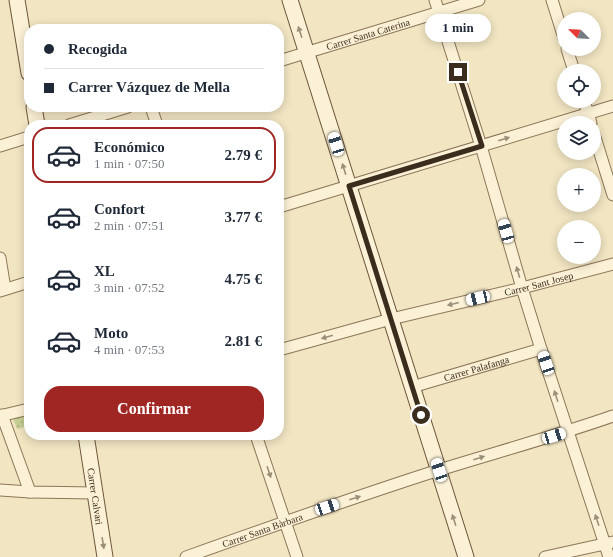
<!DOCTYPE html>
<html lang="es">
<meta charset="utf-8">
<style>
:root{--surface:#fff;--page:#f6f6f7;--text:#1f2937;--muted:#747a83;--line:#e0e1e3;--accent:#a02623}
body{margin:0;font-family:Georgia,serif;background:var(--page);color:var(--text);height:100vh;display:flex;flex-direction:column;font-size:15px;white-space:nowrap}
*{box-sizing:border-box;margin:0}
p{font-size:13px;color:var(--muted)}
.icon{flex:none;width:22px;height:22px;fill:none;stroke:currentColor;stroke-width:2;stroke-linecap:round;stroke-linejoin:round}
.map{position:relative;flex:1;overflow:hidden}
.details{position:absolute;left:24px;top:120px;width:260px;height:320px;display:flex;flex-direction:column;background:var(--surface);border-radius:16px;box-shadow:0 2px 10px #0003}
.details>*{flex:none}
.banner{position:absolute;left:24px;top:24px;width:260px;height:88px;border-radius:16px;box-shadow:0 2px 10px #0003;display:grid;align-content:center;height:88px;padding:0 20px;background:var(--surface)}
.needle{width:26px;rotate:294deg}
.buttons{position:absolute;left:557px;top:12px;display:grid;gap:8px}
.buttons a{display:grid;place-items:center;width:44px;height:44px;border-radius:50%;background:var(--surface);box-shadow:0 2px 10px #0003;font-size:20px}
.end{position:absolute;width:18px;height:18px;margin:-9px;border:5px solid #3b2d1d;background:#fff;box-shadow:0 0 0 2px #fff}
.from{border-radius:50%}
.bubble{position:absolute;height:28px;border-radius:14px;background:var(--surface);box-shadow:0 2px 10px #0003;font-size:13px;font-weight:600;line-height:28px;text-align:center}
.car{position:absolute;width:12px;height:24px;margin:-12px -6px;border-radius:5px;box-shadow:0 0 3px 1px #0007;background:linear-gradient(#fff 24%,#345 0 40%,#fff 0 76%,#345 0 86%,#fff 0)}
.banner b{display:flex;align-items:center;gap:14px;height:38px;font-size:15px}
.banner b+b{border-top:1px solid var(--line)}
.banner i{width:10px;height:10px;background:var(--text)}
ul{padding:7px 0 0;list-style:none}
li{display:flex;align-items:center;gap:12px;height:56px;margin:0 8px 6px;padding:0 12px;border:2px solid transparent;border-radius:16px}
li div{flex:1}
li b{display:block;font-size:15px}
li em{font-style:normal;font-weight:600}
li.current{border-color:var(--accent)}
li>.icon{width:36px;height:36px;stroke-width:1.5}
.action{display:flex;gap:8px;margin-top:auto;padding:8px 20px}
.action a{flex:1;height:46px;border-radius:16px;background:var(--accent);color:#fff;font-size:16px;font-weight:600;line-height:46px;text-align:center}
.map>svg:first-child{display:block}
.grass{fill:url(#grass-dots)}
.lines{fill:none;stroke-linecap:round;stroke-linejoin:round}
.street-casing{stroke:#8d7658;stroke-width:13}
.secondary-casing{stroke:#6f563b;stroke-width:17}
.street{stroke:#fbf1d6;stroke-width:11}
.secondary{stroke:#fbf1d6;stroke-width:15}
.oneway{fill:#9b8f7a}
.route{stroke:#3b2d1d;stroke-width:5}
.labels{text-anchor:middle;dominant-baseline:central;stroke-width:3;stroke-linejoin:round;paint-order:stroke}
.street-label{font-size:10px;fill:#3b2d1d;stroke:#f8eed2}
</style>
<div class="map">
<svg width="613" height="557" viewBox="0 0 613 557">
<defs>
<pattern id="grass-dots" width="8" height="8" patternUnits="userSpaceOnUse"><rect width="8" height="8" fill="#c7d095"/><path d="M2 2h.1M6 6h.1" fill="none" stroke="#acb380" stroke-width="1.8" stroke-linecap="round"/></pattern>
</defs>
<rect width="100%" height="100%" fill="#f1e5c2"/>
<path class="grass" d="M 29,414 L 29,426 L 17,429 L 13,418 Z"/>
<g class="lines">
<defs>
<g id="street">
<path d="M 435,0 L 481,146 L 522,288 L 541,349 L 609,557"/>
<path d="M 552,0 L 564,38"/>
<path d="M 567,49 L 574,71"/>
<path id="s1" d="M 279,61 L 479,0"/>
<path d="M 584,101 L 591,123"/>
<path d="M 151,107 L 157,125"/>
<path d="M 69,125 L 128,107"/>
<path d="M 594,134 L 613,195"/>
<path d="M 0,146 L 29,137"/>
<path d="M 279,207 L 613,106"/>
<path d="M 0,258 L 5,289"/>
<path d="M 0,291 L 29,282"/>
<path id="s2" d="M 279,350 L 391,319 L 522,288 L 613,264"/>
<path id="s3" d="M 412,387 L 541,349"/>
<path d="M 2,415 L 30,492"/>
<path d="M 0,416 L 29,409"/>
<path d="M 256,435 L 297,557"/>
<path d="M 0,490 L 30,492 L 95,493"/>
<path id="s4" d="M 186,557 C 270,527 354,497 439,470 C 497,452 556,436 613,416"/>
<path d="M 545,557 L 613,542"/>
</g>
<g id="secondary">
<path d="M 17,0 L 29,73"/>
<path d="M 290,0 L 466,557"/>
<path d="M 34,107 L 37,125"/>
<path id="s5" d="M 86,435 L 105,557"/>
</g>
</defs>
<use href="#street" class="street-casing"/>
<use href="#secondary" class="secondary-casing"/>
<use href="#street" class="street"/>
<use href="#secondary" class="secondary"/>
</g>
<defs><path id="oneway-solid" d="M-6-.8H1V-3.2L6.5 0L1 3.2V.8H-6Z"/></defs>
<g class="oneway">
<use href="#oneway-solid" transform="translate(300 32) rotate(-108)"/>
<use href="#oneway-solid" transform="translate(504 139) rotate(-17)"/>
<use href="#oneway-solid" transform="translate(344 169) rotate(-107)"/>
<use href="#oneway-solid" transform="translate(518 272) rotate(-106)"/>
<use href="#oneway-solid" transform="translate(453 304) rotate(166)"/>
<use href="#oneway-solid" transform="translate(327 337) rotate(164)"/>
<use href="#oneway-solid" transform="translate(556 396) rotate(-108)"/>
<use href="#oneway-solid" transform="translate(479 458) rotate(-17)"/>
<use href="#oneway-solid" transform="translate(269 472) rotate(71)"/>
<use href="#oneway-solid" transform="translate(355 498) rotate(-18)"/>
<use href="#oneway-solid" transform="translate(454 520) rotate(-108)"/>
<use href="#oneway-solid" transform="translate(597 520) rotate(-108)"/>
<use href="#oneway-solid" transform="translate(103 543) rotate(81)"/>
</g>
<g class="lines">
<path class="route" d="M 421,415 L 349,186 L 482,146 L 458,72"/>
</g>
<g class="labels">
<g class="street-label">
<text stroke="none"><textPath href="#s1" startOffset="93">Carrer Santa Caterina</textPath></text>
<text stroke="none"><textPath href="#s2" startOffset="268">Carrer Sant Josep</textPath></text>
<text stroke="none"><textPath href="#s3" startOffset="67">Carrer Palafanga</textPath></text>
<text stroke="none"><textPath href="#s5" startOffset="62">Carrer Calvari</textPath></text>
<text stroke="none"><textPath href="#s4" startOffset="81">Carrer Santa Bàrbara</textPath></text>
</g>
</g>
</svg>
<div class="buttons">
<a><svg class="needle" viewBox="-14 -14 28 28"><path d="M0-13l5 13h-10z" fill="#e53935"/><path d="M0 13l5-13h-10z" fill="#747a83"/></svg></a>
<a><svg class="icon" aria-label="locate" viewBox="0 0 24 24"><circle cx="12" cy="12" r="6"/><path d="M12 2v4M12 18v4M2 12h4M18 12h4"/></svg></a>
<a><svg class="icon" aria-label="layers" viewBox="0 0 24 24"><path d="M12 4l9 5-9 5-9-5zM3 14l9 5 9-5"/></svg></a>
<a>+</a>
<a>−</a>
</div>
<i class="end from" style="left:421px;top:415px"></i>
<i class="end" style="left:458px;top:72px"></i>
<div class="bubble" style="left:425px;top:14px;width:66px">1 min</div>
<i class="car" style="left:336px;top:144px;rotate:343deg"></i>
<i class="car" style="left:506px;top:231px;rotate:344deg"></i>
<i class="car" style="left:478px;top:298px;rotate:257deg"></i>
<i class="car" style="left:546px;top:363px;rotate:342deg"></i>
<i class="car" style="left:554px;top:436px;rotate:73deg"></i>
<i class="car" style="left:439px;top:470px;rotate:342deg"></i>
<i class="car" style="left:327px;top:507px;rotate:72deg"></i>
<div class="banner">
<b><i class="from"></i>Recogida</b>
<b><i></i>Carrer Vázquez de Mella</b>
</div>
<section class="details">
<ul>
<li class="current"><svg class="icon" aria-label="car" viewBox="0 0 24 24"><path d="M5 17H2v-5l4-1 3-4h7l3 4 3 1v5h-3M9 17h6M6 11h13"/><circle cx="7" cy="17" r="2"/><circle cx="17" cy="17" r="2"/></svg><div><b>Económico</b><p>1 min · 07:50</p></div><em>2.79 €</em></li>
<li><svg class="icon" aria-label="car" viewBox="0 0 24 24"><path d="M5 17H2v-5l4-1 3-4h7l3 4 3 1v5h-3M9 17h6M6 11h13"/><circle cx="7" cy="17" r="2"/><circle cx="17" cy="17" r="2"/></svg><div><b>Confort</b><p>2 min · 07:51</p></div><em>3.77 €</em></li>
<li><svg class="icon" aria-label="car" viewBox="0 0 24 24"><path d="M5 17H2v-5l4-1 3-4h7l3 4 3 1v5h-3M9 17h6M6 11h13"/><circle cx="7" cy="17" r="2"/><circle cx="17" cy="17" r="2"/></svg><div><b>XL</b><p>3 min · 07:52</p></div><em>4.75 €</em></li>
<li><svg class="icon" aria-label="car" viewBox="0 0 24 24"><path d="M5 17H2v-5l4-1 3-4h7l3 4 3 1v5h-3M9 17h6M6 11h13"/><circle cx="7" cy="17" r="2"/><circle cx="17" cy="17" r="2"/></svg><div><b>Moto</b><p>4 min · 07:53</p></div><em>2.81 €</em></li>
</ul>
<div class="action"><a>Confirmar</a></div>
</section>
</div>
